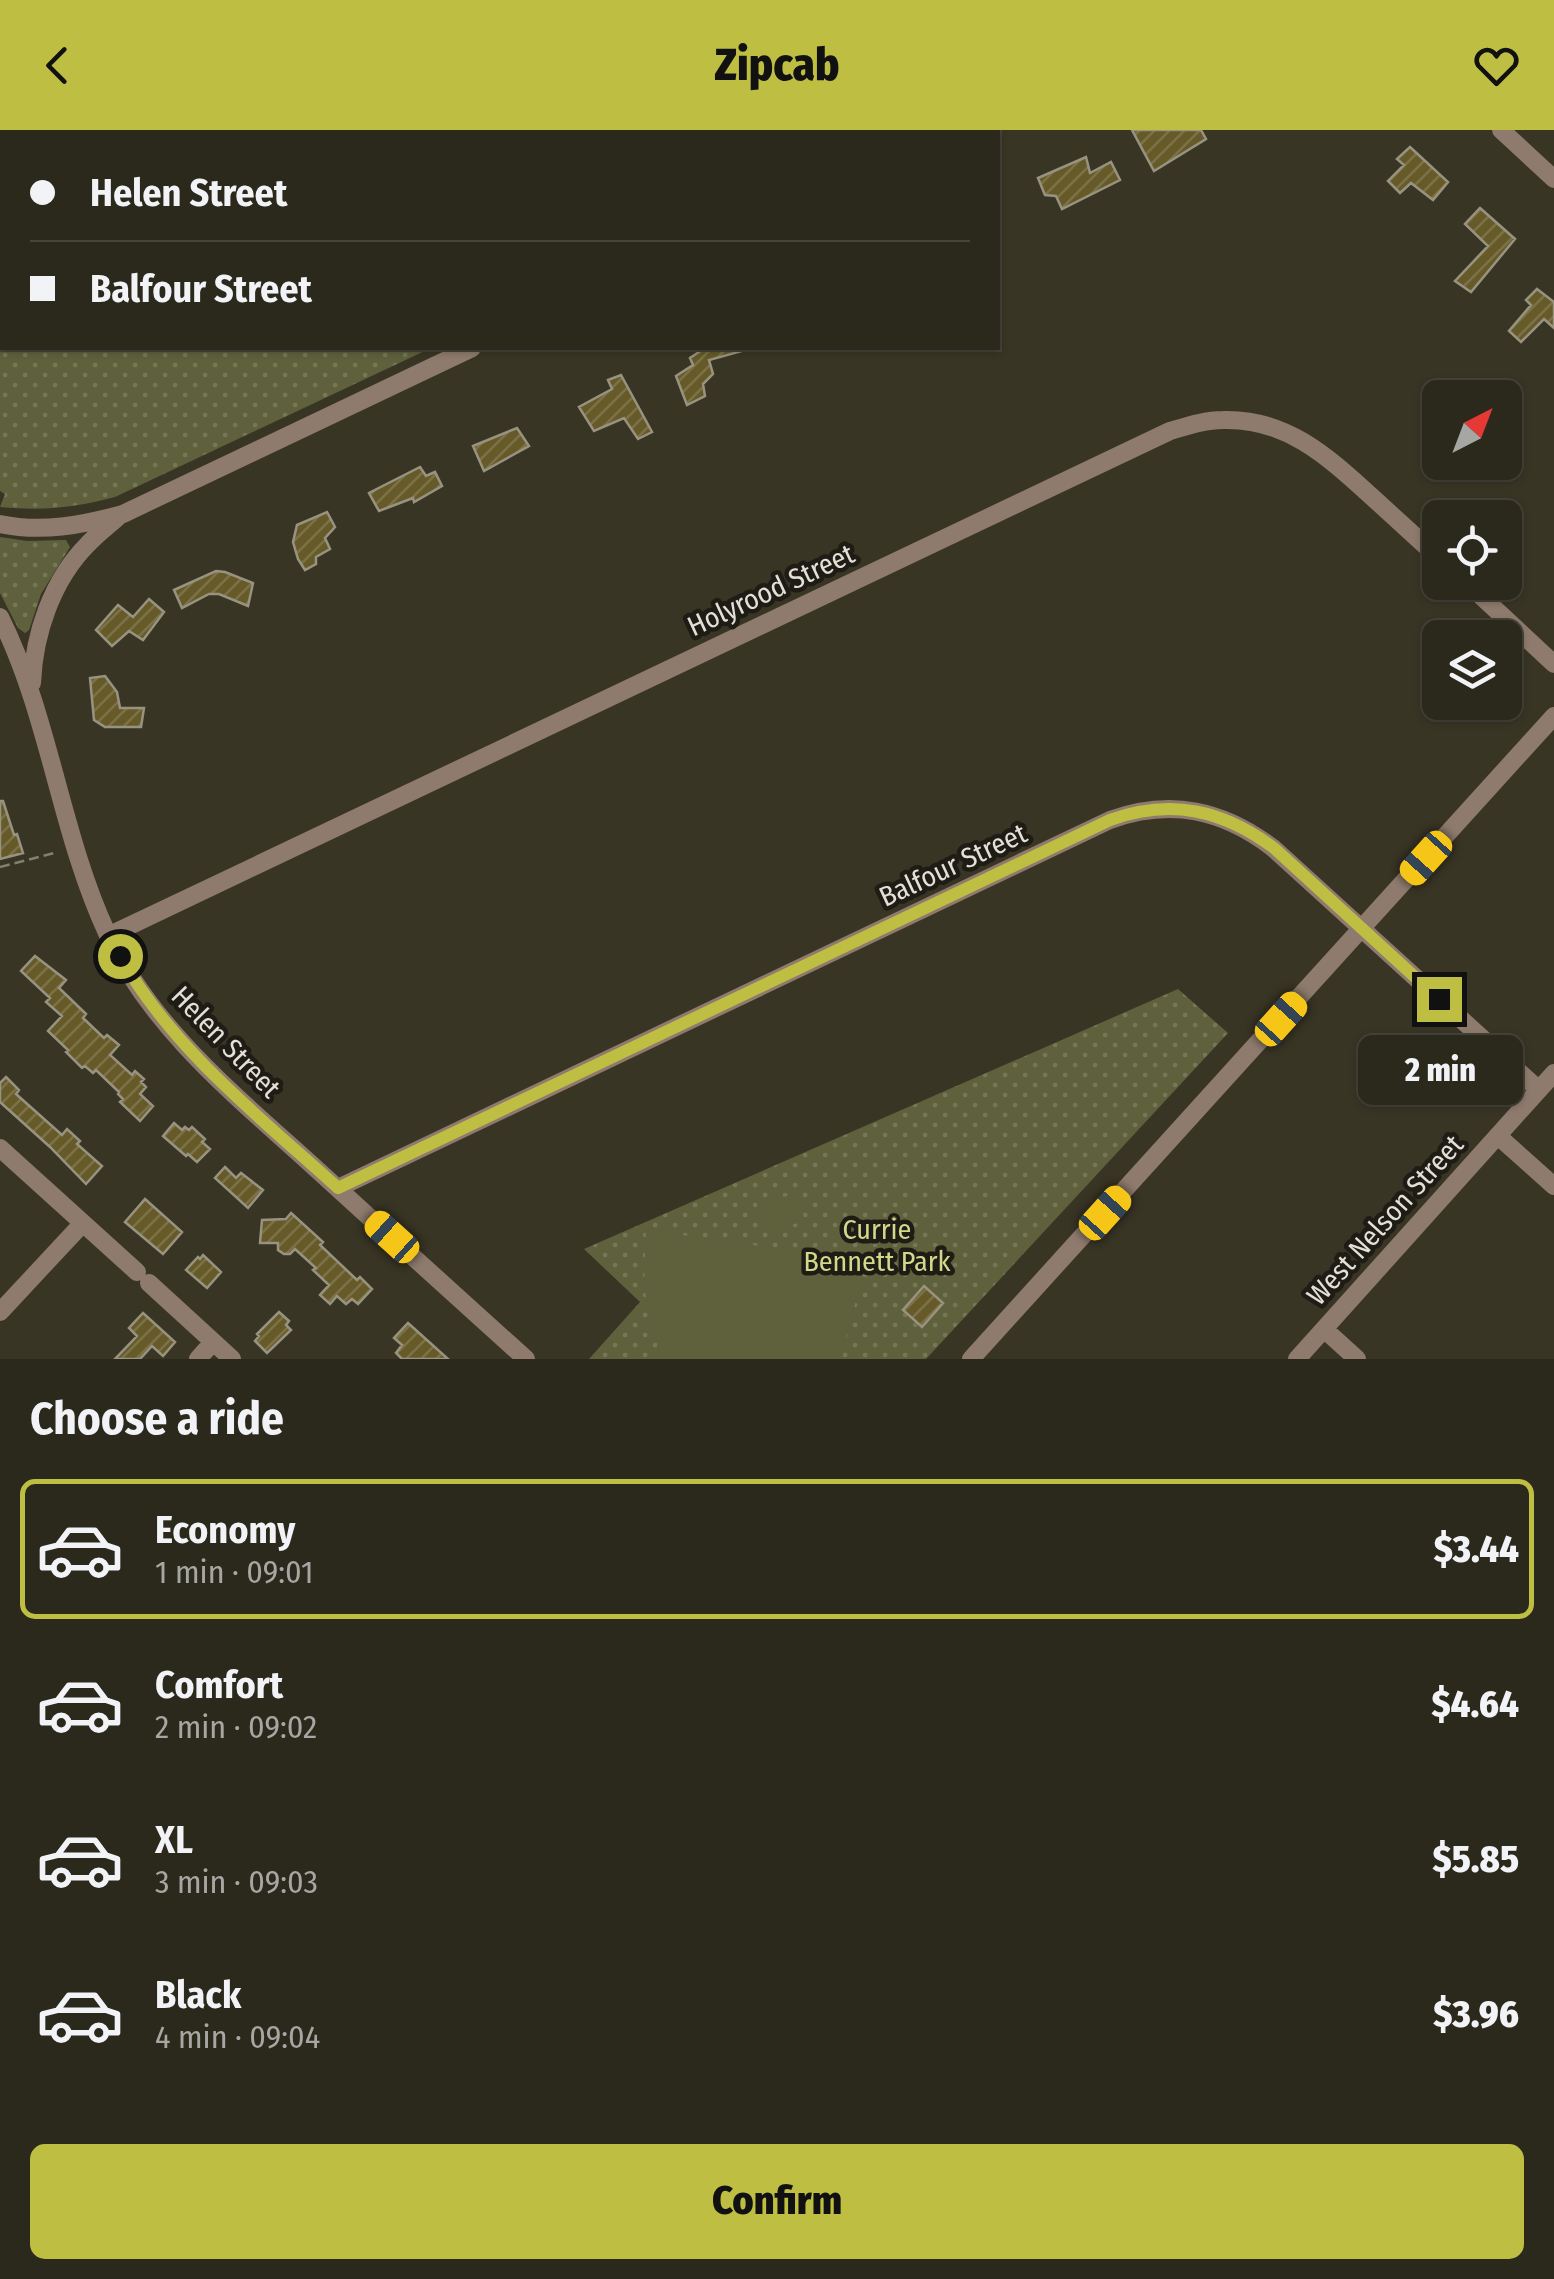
<!DOCTYPE html>
<meta charset="utf-8">
<style>
:root{--surface:#2b281c;--page:#333025;--text:#f1f3f6;--muted:#a6a6a3;--line:#47443b;--accent:#bebf42}
body{margin:0;font-family:"Fira Sans Condensed",sans-serif;background:var(--page);color:var(--text);height:100vh;display:flex;flex-direction:column;font-size:38px;white-space:nowrap}
*{box-sizing:border-box;margin:0}
p{font-size:32px;color:var(--muted)}
.icon{flex:none;width:55px;height:55px;fill:none;stroke:currentColor;stroke-width:2;stroke-linecap:round;stroke-linejoin:round}
.map{position:relative;height:1229px;overflow:hidden}
.panel{display:flex;flex-direction:column;background:var(--surface);flex:1}
.panel>*{flex:none}
.guide{position:absolute;left:0px;top:0px;width:1000px;height:220px;box-shadow:0 2px 8px #0004,0 0 0 2px var(--line);display:grid;align-content:center;height:220px;padding:0 30px;background:var(--surface)}
.needle{width:65px;rotate:42deg}
.controls{position:absolute;left:1422px;top:250px;display:grid;gap:20px}
.controls a{display:grid;place-items:center;width:100px;height:100px;border-radius:15px;background:var(--surface);box-shadow:0 2px 8px #0004,0 0 0 2px var(--line);font-size:50px}
.end{position:absolute;width:45px;height:45px;margin:-22px;border:12px solid #bebf42;background:#111;box-shadow:0 0 0 5px #111}
.from{border-radius:50%}
.bubble{position:absolute;height:70px;border-radius:15px;background:var(--surface);box-shadow:0 2px 8px #0004,0 0 0 2px var(--line);font-size:32px;font-weight:800;line-height:70px;text-align:center}
.car{position:absolute;width:30px;height:60px;margin:-30px -15px;border-radius:12px;box-shadow:0 0 8px 2px #0007;background:linear-gradient(#f5c518 24%,#345 0 40%,#f5c518 0 76%,#345 0 86%,#f5c518 0)}
.guide b{display:flex;align-items:center;gap:35px;height:95px;font-size:38px}
.guide b+b{border-top:2px solid var(--line)}
.guide i{width:25px;height:25px;background:var(--text)}
ul{padding:0;list-style:none}
li{display:flex;align-items:center;gap:30px;height:140px;margin:0 20px 15px;padding:0 10px;border:5px solid transparent;border-radius:15px}
li div{flex:1}
li b{display:block;font-size:38px}
li em{font-style:normal;font-weight:800}
li.active{border-color:var(--accent)}
li>.icon{width:90px;height:90px;stroke-width:1.5}
h2{padding:0 30px;font-size:45px;line-height:120px}
.button{display:flex;gap:20px;margin-top:auto;padding:20px 30px}
.button a{flex:1;height:115px;border-radius:15px;background:var(--accent);color:#111;font-size:40px;font-weight:800;line-height:115px;text-align:center}
header{display:flex;justify-content:space-between;align-items:center;height:130px;padding:0 30px;background:var(--accent);color:#111;font-size:45px;font-weight:800}
.map>svg:first-child{display:block}
.grass{fill:url(#grass-dots)}
.garden{fill:#5e613c}
.building{fill:url(#building-hatch);stroke:#989381;stroke-width:2.5}
.lines{fill:none;stroke-linecap:round;stroke-linejoin:round}
.path{stroke:#827f72;stroke-width:2.5;stroke-dasharray:10 5;stroke-linecap:butt}
.service{stroke:#8e7b6d;stroke-width:9}
.minor{stroke:#8e7b6d;stroke-width:18}
.route{stroke:#bebf42;stroke-width:12}
.labels{text-anchor:middle;dominant-baseline:central;stroke-width:9;stroke-linejoin:round;paint-order:stroke}
.street-label{font-size:28px;fill:#e3e1d7;stroke:#1e1c15}
.park-label{font-size:28px;fill:#d2d98b;stroke:#1e1c15}
</style>
<header><svg class="icon" aria-label="back" viewBox="0 0 24 24"><path d="M15 5l-7 7 7 7"/></svg>Zipcab<svg class="icon" aria-label="heart" viewBox="0 0 24 24"><path d="M12 20l-8-8c-3-5 5-10 8-4 3-6 11-1 8 4z"/></svg></header>
<div class="map">
<svg width="1554" height="1229" viewBox="0 0 1554 1229">
<defs>
<pattern id="grass-dots" width="8" height="8" patternUnits="userSpaceOnUse" patternTransform="scale(2.5)"><rect width="8" height="8" fill="#5e613c"/><path d="M2 2h.1M6 6h.1" fill="none" stroke="#757757" stroke-width="1.8" stroke-linecap="round"/></pattern>
<pattern id="building-hatch" width="6" height="6" patternUnits="userSpaceOnUse" patternTransform="scale(2.5)"><rect width="6" height="6" fill="#665a29"/><path d="M-1 1l2-2M0 6l6-6M5 7l2-2" fill="none" stroke="#7c7147"/></pattern>
</defs>
<rect width="100%" height="100%" fill="#393525"/>
<path class="grass" d="M 46,0 L 891,0 L 885,2 L 49,2 Z
M 2,99 L 2,218 L 431,218 L 115,367 C 72,378 44,381 0,377 L 5,364 L 0,361 L 0,101 Z
M 0,407 L 27,411 L 66,410 L 70,417 L 41,464 L 29,500 L 25,503 L 18,498 L 0,463 Z
M 1178,859 L 1228,903 L 926,1229 L 589,1229 L 640,1172 L 584,1119 Z"/>
<path class="garden" d="M 797,1063 L 805,1091 L 765,1102 L 757,1075 Z
M 646,1100 L 842,1128 L 857,1136 L 862,1148 L 840,1229 L 661,1229 L 644,1158 Z"/>
<path class="building" d="M 1132,0 L 1201,0 L 1206,9 L 1154,41 Z
M 1410,17 L 1448,52 L 1433,70 L 1411,53 L 1400,63 L 1388,51 L 1404,35 L 1397,29 Z
M 1086,27 L 1090,43 L 1111,32 L 1120,50 L 1062,79 L 1056,66 L 1045,65 L 1038,48 Z
M 1480,78 L 1515,109 L 1471,162 L 1455,151 L 1488,116 L 1465,94 Z
M 1537,159 L 1554,172 L 1554,198 L 1544,189 L 1521,212 L 1509,201 L 1531,175 L 1526,170 Z
M 705,218 L 741,218 L 742,221 L 709,230 L 713,244 L 703,254 L 705,266 L 687,275 L 676,246 L 693,235 L 690,228 Z
M 621,245 L 652,302 L 638,309 L 624,288 L 594,301 L 579,277 L 612,259 L 608,250 Z
M 517,298 L 529,316 L 484,341 L 473,316 Z
M 420,337 L 426,346 L 435,342 L 442,356 L 414,372 L 413,368 L 379,381 L 369,363 Z
M 327,382 L 335,397 L 325,408 L 330,419 L 316,427 L 316,434 L 305,440 L 298,429 L 293,412 L 297,395 Z
M 216,441 L 225,442 L 253,453 L 248,476 L 219,464 L 209,464 L 182,478 L 174,460 Z
M 149,469 L 164,482 L 143,510 L 129,501 L 112,516 L 96,500 L 118,475 L 133,487 Z
M 105,546 L 117,562 L 120,578 L 144,578 L 141,597 L 105,597 L 94,590 L 90,548 Z
M 0,671 L 3,671 L 14,705 L 17,704 L 23,723 L 0,729 Z
M 35,826 L 66,850 L 59,858 L 86,884 L 83,888 L 104,908 L 107,905 L 119,915 L 110,925 L 132,945 L 135,941 L 144,949 L 141,952 L 146,957 L 140,964 L 153,976 L 140,991 L 120,972 L 123,969 L 118,964 L 119,962 L 96,940 L 93,943 L 85,936 L 82,938 L 66,922 L 68,920 L 48,901 L 62,886 L 46,872 L 50,868 L 21,841 Z
M 6,947 L 19,960 L 16,964 L 62,1005 L 67,999 L 80,1011 L 77,1014 L 102,1036 L 86,1054 L 50,1017 L 0,972 L 0,953 Z
M 174,993 L 182,1000 L 185,997 L 189,1000 L 192,997 L 205,1009 L 202,1012 L 210,1019 L 197,1032 L 188,1024 L 186,1026 L 163,1006 Z
M 225,1037 L 236,1048 L 241,1043 L 263,1060 L 248,1078 L 215,1048 Z
M 145,1069 L 182,1102 L 163,1124 L 125,1092 Z
M 291,1083 L 323,1112 L 320,1115 L 357,1150 L 360,1147 L 372,1159 L 358,1174 L 352,1169 L 346,1174 L 337,1166 L 330,1174 L 320,1165 L 329,1155 L 313,1140 L 316,1138 L 295,1119 L 290,1124 L 284,1124 L 278,1120 L 278,1113 L 260,1113 L 262,1090 L 286,1089 Z
M 203,1125 L 221,1142 L 207,1158 L 186,1140 L 198,1127 L 200,1129 Z
M 924,1156 L 943,1173 L 922,1197 L 903,1180 Z
M 279,1182 L 289,1191 L 286,1195 L 291,1200 L 267,1223 L 255,1211 L 259,1206 L 257,1204 Z
M 143,1183 L 175,1212 L 163,1226 L 152,1216 L 140,1229 L 115,1229 L 137,1206 L 129,1198 Z
M 408,1193 L 448,1229 L 402,1229 L 396,1223 L 402,1215 L 394,1208 Z"/>
<g class="lines">
<path class="path" d="M 0,737 L 54,723"/>
<path class="service" d="M 83,0 L 83,2
M 0,128 L 2,126"/>
<path class="minor" d="M 1501,0 L 1554,49
M 925,2 L 930,0
M 0,394 C 42,403 82,395 123,384 L 472,218
M 1466,452 L 1554,534
M 0,487 C 50,587 60,702 107,803 C 151,898 236,966 312,1035 C 383,1100 454,1164 526,1229
M 32,553 C 34,504 52,450 88,414 C 97,404 108,396 118,387
M 108,806 L 1170,301 C 1187,296 1205,290 1223,290 C 1286,288 1327,326 1371,366 C 1394,387 1417,408 1440,429
M 1498,1006 L 1554,1056
M 0,1018 L 137,1142
M 338,1058 L 1110,690 C 1171,668 1223,680 1273,718 L 1539,960
M 149,1153 L 232,1229
M 0,1182 L 83,1093
M 1324,1199 L 1357,1229
M 198,1229 L 213,1212
M 971,1229 L 1554,586
M 1297,1229 L 1554,943"/>
</g>
<g class="lines">
<path class="route" d="M 120,826 C 173,920 260,987 338,1058 L 1110,690 C 1171,668 1223,680 1274,718 L 1439,869"/>
</g>
<g class="labels">
<g class="street-label">
<text transform="translate(771 460) rotate(-25)">Holyrood Street</text>
<text transform="translate(953 735) rotate(-25)">Balfour Street</text>
<text transform="translate(226 912) rotate(46)">Helen Street</text>
<text transform="translate(1385 1090) rotate(-48)">West Nelson Street</text>
</g>
<g class="park-label">
<text x="877" y="1099">Currie<tspan x="877" dy="32">Bennett Park</tspan></text>
</g>
</g>
</svg>
<div class="controls">
<a><svg class="needle" viewBox="-14 -14 28 28"><path d="M0-13l5 13h-10z" fill="#e53935"/><path d="M0 13l5-13h-10z" fill="#a6a6a3"/></svg></a>
<a><svg class="icon" aria-label="locate" viewBox="0 0 24 24"><circle cx="12" cy="12" r="6"/><path d="M12 2v4M12 18v4M2 12h4M18 12h4"/></svg></a>
<a><svg class="icon" aria-label="layers" viewBox="0 0 24 24"><path d="M12 4l9 5-9 5-9-5zM3 14l9 5 9-5"/></svg></a>
</div>
<i class="end from" style="left:120px;top:826px"></i>
<i class="end" style="left:1439px;top:869px"></i>
<div class="bubble" style="left:1358px;top:905px;width:165px">2 min</div>
<i class="car" style="left:1426px;top:728px;rotate:222deg"></i>
<i class="car" style="left:1281px;top:889px;rotate:42deg"></i>
<i class="car" style="left:1105px;top:1083px;rotate:42deg"></i>
<i class="car" style="left:392px;top:1107px;rotate:312deg"></i>
<div class="guide">
<b><i class="from"></i>Helen Street</b>
<b><i></i>Balfour Street</b>
</div>
</div>
<section class="panel">
<h2>Choose a ride</h2>
<ul>
<li class="active"><svg class="icon" aria-label="car" viewBox="0 0 24 24"><path d="M5 17H2v-5l4-1 3-4h7l3 4 3 1v5h-3M9 17h6M6 11h13"/><circle cx="7" cy="17" r="2"/><circle cx="17" cy="17" r="2"/></svg><div><b>Economy</b><p>1 min · 09:01</p></div><em>$3.44</em></li>
<li><svg class="icon" aria-label="car" viewBox="0 0 24 24"><path d="M5 17H2v-5l4-1 3-4h7l3 4 3 1v5h-3M9 17h6M6 11h13"/><circle cx="7" cy="17" r="2"/><circle cx="17" cy="17" r="2"/></svg><div><b>Comfort</b><p>2 min · 09:02</p></div><em>$4.64</em></li>
<li><svg class="icon" aria-label="car" viewBox="0 0 24 24"><path d="M5 17H2v-5l4-1 3-4h7l3 4 3 1v5h-3M9 17h6M6 11h13"/><circle cx="7" cy="17" r="2"/><circle cx="17" cy="17" r="2"/></svg><div><b>XL</b><p>3 min · 09:03</p></div><em>$5.85</em></li>
<li><svg class="icon" aria-label="car" viewBox="0 0 24 24"><path d="M5 17H2v-5l4-1 3-4h7l3 4 3 1v5h-3M9 17h6M6 11h13"/><circle cx="7" cy="17" r="2"/><circle cx="17" cy="17" r="2"/></svg><div><b>Black</b><p>4 min · 09:04</p></div><em>$3.96</em></li>
</ul>
<div class="button"><a>Confirm</a></div>
</section>
